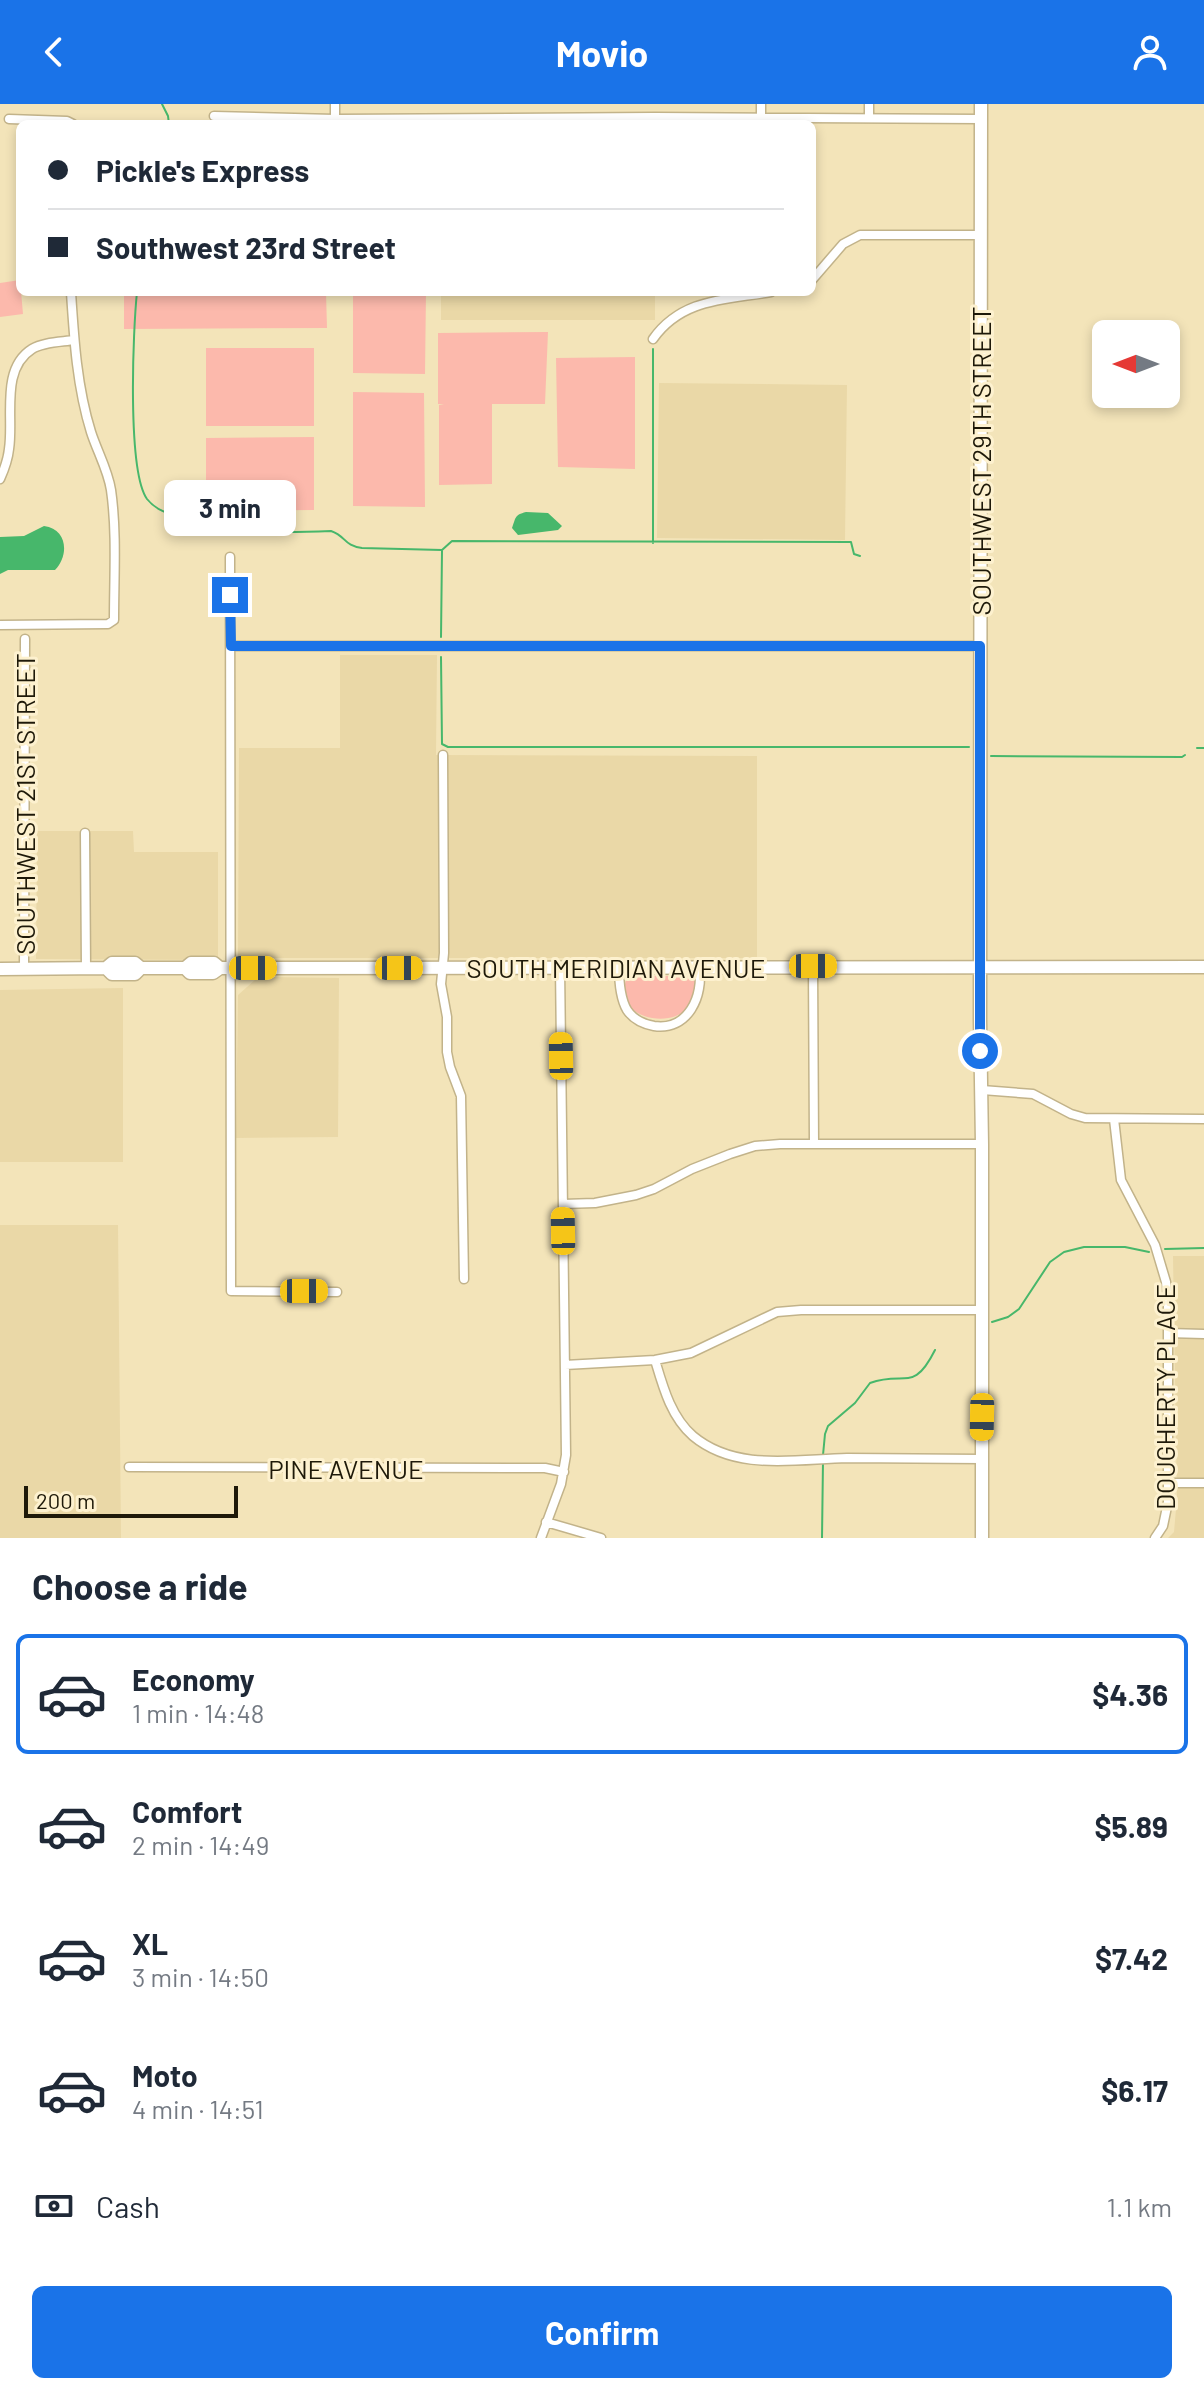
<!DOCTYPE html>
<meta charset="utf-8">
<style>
:root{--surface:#fff;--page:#f2f2f3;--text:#1f2937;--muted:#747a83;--line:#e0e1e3;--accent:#1a73e8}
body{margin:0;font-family:Barlow,sans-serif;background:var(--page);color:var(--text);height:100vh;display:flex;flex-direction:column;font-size:30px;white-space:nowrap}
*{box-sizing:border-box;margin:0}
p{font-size:26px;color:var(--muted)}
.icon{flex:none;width:44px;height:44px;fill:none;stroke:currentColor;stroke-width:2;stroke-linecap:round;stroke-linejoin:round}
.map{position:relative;height:1434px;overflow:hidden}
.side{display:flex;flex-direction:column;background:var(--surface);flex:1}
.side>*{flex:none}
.hud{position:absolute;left:16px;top:16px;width:800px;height:176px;border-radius:12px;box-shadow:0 4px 12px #0003;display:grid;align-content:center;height:176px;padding:0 32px;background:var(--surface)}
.needle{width:52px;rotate:270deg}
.fabs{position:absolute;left:1092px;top:216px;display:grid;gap:16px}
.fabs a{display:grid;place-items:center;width:88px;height:88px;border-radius:12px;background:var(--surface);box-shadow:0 4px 12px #0003;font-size:40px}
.scale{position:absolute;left:24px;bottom:20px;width:214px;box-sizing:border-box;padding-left:8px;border:4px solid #1e1909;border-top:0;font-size:22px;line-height:28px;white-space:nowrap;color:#1e1909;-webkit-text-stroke:6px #fdf1cf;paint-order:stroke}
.end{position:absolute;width:36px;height:36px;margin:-18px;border:10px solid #1a73e8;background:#fff;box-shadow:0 0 0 4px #fff}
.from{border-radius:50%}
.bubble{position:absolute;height:56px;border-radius:12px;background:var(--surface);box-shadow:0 4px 12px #0003;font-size:26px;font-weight:700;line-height:56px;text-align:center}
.car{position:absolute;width:24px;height:48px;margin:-24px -12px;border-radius:10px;box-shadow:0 0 6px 2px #0007;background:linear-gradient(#f5c518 24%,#345 0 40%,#f5c518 0 76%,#345 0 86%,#f5c518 0)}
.hud b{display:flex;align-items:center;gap:28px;height:76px;font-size:30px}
.hud b+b{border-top:2px solid var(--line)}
.hud i{width:20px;height:20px;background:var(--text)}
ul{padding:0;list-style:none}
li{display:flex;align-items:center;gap:24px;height:120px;margin:0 16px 12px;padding:0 16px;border:4px solid transparent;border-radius:12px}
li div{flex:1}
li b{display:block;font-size:30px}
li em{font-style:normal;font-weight:700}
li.active{border-color:var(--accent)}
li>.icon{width:72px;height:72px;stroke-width:1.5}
h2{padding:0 32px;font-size:36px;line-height:96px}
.pay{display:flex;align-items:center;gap:20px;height:88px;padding:0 32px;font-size:30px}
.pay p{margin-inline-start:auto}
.cta{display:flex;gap:16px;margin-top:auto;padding:16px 32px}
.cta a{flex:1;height:92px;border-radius:12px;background:var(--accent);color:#fff;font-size:32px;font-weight:700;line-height:92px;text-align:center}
header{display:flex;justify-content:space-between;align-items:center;height:104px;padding:0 32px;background:var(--accent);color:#fff;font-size:36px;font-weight:700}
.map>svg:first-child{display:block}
.built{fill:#ead8a7}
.green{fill:#fcb9ac}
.water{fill:#47b76b}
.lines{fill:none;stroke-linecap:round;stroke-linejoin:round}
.stream{stroke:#47b76b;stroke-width:2}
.street-casing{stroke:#c2b38a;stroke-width:11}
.secondary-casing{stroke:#c2b38a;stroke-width:15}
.street{stroke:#fff;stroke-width:8}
.secondary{stroke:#fff;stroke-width:12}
.route{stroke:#1a73e8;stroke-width:10}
.labels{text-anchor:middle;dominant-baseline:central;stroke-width:6;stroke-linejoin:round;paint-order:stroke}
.street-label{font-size:26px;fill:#1e1909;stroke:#fdf1cf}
</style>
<header><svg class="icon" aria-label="back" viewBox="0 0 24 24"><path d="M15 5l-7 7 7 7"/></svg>Movio<svg class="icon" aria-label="person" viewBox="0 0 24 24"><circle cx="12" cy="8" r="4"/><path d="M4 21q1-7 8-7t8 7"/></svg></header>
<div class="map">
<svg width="1204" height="1434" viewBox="0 0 1204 1434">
<rect width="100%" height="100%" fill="#f3e4b9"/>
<path class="built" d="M 441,188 L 655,188 L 655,216 L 441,216 Z
M 659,279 L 847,281 L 845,436 L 657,434 Z
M 340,551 L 437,551 L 436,651 L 757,652 L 757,854 L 238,854 L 239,644 L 340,644 Z
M 37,727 L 133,727 L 134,748 L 218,748 L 218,856 L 36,855 Z
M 267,873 L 339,874 L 338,1033 L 236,1034 L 238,891 L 256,875 Z
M 123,884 L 123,1058 L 0,1058 L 0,886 Z
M 0,1121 L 118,1121 L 121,1434 L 0,1434 Z
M 1173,1152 L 1204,1152 L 1204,1434 L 1168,1434 L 1174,1428 L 1177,1394 Z"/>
<path class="green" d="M 20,176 L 23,210 L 0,213 L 0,179 Z
M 124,188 L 326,188 L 327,224 L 124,225 Z
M 353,188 L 426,188 L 425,270 L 353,269 Z
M 548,228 L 545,300 L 492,300 L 492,380 L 439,381 L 439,301 L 444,300 L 438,300 L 438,229 Z
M 206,244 L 314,244 L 314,322 L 206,322 Z
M 635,253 L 635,365 L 558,363 L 556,254 Z
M 353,288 L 424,289 L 425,403 L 353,402 Z
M 314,333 L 314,406 L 206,407 L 206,334 Z
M 633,872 L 687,872 L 695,877 C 702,934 606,921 627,874 Z"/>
<path class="water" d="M 526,408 L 548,409 L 562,422 L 558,426 L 518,431 L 512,424 C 516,414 514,411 526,408 Z
M 44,422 C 68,425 69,452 55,466 L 8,466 L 0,470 L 0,433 L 24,432 Z"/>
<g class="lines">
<path class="stream" d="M 162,0 L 168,12 L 169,20
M 137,188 C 133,226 127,367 147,395 C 158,409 175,411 190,416 C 236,430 284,429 331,427 C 346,432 344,442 362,444 L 442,446 L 452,437 L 851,438 L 854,450 L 860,452
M 653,439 L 653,245
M 441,533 L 442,447
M 441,553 L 442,640 L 448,643 L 969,643
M 1197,644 L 1204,644
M 991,652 L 1182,653 L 1185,651
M 1165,1145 L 1204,1144
M 992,1218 L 1008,1213 L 1019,1205 L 1050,1158 L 1064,1148 L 1084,1143 L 1125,1143 L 1149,1148
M 823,1351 L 825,1330 L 828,1322 L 855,1299 L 870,1279 C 905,1266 913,1290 935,1246
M 822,1434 L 823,1357"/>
<defs>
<path id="street" d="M 335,0 L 335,15
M 214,12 L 335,15 L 655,13 L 981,15
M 761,14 L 761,0
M 869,14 L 869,0
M 9,15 L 67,17 L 73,20
M 812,176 L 843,140 L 860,131 L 980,131
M 653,235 C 682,194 726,196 771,188
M 0,375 C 4,366 8,355 9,345 C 14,314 0,265 32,245 C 43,238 61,238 74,236
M 230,453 L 231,1187 L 337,1188
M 0,521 L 108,520 L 114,516 C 114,473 117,428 111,386 C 108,366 97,347 91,328 C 77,283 74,235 71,188
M 231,542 L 980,542
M 443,651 L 444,849 L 441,880 L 447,913 L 447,948 L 450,963 L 461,992 L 464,1175
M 85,729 L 86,864
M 813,862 L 814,1039
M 619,863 C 619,877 620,894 627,906 C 633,915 643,920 654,922 C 688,927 704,892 699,863
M 24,865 L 25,535
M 982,986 L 1033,990 L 1071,1010 L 1085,1014 L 1204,1015
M 1114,1015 L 1121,1076 L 1155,1141 L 1166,1178 L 1168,1198 L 1168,1398 L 1163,1422 L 1155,1434
M 563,1100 L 595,1099 L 636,1091 L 654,1085 L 692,1065 L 730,1050 L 755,1042 L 780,1040 L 982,1040
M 1168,1229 L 1204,1230
M 655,1256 C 663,1283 671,1313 693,1332 C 736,1368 796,1355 847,1354 C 892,1354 937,1355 982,1355
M 565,1261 L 655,1256 L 691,1249 L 777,1208 L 801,1206 L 982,1206
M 129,1363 L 545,1364 L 564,1368
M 1168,1379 L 1204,1379
M 546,1418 L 601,1434
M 541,1434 L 561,1380 L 566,1351 L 560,863"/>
<path id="secondary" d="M 981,0 L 980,916 L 982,1040 L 982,1434
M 106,864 L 112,859 L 135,859 L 141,864 L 185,864 L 190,869 L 213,869 L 220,864
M 185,864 L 191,859 L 214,859 L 220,864 L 229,864 L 1204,863
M 0,865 L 106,864 L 112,870 L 135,870 L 141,864"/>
</defs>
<use href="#street" class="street-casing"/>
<use href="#secondary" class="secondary-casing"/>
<use href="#street" class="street"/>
<use href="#secondary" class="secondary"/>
</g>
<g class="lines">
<path class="route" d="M 230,491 L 231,542 L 980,542 L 980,947"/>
</g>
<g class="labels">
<g class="street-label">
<text transform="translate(980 357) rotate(-90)">SOUTHWEST 29TH STREET</text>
<text transform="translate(24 700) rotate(-90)">SOUTHWEST 21ST STREET</text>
<text x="616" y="863">SOUTH MERIDIAN AVENUE</text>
<text transform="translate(1164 1293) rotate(-90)">DOUGHERTY PLACE</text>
<text x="346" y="1364">PINE AVENUE</text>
</g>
</g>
</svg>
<div class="fabs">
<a><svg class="needle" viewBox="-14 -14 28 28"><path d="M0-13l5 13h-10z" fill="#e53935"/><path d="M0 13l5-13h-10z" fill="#747a83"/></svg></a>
</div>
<div class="scale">200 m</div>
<i class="end from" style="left:980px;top:947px"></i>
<i class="end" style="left:230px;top:491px"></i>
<div class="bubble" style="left:164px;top:376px;width:132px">3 min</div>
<i class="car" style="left:813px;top:862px;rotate:90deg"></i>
<i class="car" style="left:253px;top:864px;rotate:90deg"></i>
<i class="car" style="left:399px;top:864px;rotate:90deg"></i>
<i class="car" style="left:561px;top:952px;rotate:359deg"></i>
<i class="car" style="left:563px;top:1127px;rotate:359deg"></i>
<i class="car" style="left:304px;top:1187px;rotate:90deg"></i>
<i class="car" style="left:982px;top:1313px;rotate:181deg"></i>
<div class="hud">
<b><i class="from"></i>Pickle's Express</b>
<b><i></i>Southwest 23rd Street</b>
</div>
</div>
<section class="side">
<h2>Choose a ride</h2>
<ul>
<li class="active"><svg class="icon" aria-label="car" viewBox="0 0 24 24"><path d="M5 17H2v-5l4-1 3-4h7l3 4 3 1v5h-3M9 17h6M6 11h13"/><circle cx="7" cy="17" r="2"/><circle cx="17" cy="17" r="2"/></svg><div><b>Economy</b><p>1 min · 14:48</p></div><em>$4.36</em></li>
<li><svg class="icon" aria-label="car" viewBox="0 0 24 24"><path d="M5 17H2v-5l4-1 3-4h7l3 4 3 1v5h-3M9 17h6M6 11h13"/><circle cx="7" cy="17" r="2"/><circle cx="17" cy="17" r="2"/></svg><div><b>Comfort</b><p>2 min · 14:49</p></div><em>$5.89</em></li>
<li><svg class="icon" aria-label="car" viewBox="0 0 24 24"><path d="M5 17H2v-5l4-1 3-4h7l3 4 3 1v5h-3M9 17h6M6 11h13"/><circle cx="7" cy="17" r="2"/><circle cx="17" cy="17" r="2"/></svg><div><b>XL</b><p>3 min · 14:50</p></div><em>$7.42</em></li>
<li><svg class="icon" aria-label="car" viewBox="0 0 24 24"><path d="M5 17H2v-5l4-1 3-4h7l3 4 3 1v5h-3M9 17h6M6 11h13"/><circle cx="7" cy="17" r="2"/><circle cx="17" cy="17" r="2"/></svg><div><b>Moto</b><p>4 min · 14:51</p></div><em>$6.17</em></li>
</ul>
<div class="pay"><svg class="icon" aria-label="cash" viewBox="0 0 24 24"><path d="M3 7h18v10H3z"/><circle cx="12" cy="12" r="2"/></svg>Cash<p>1.1 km</p></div>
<div class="cta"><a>Confirm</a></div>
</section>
